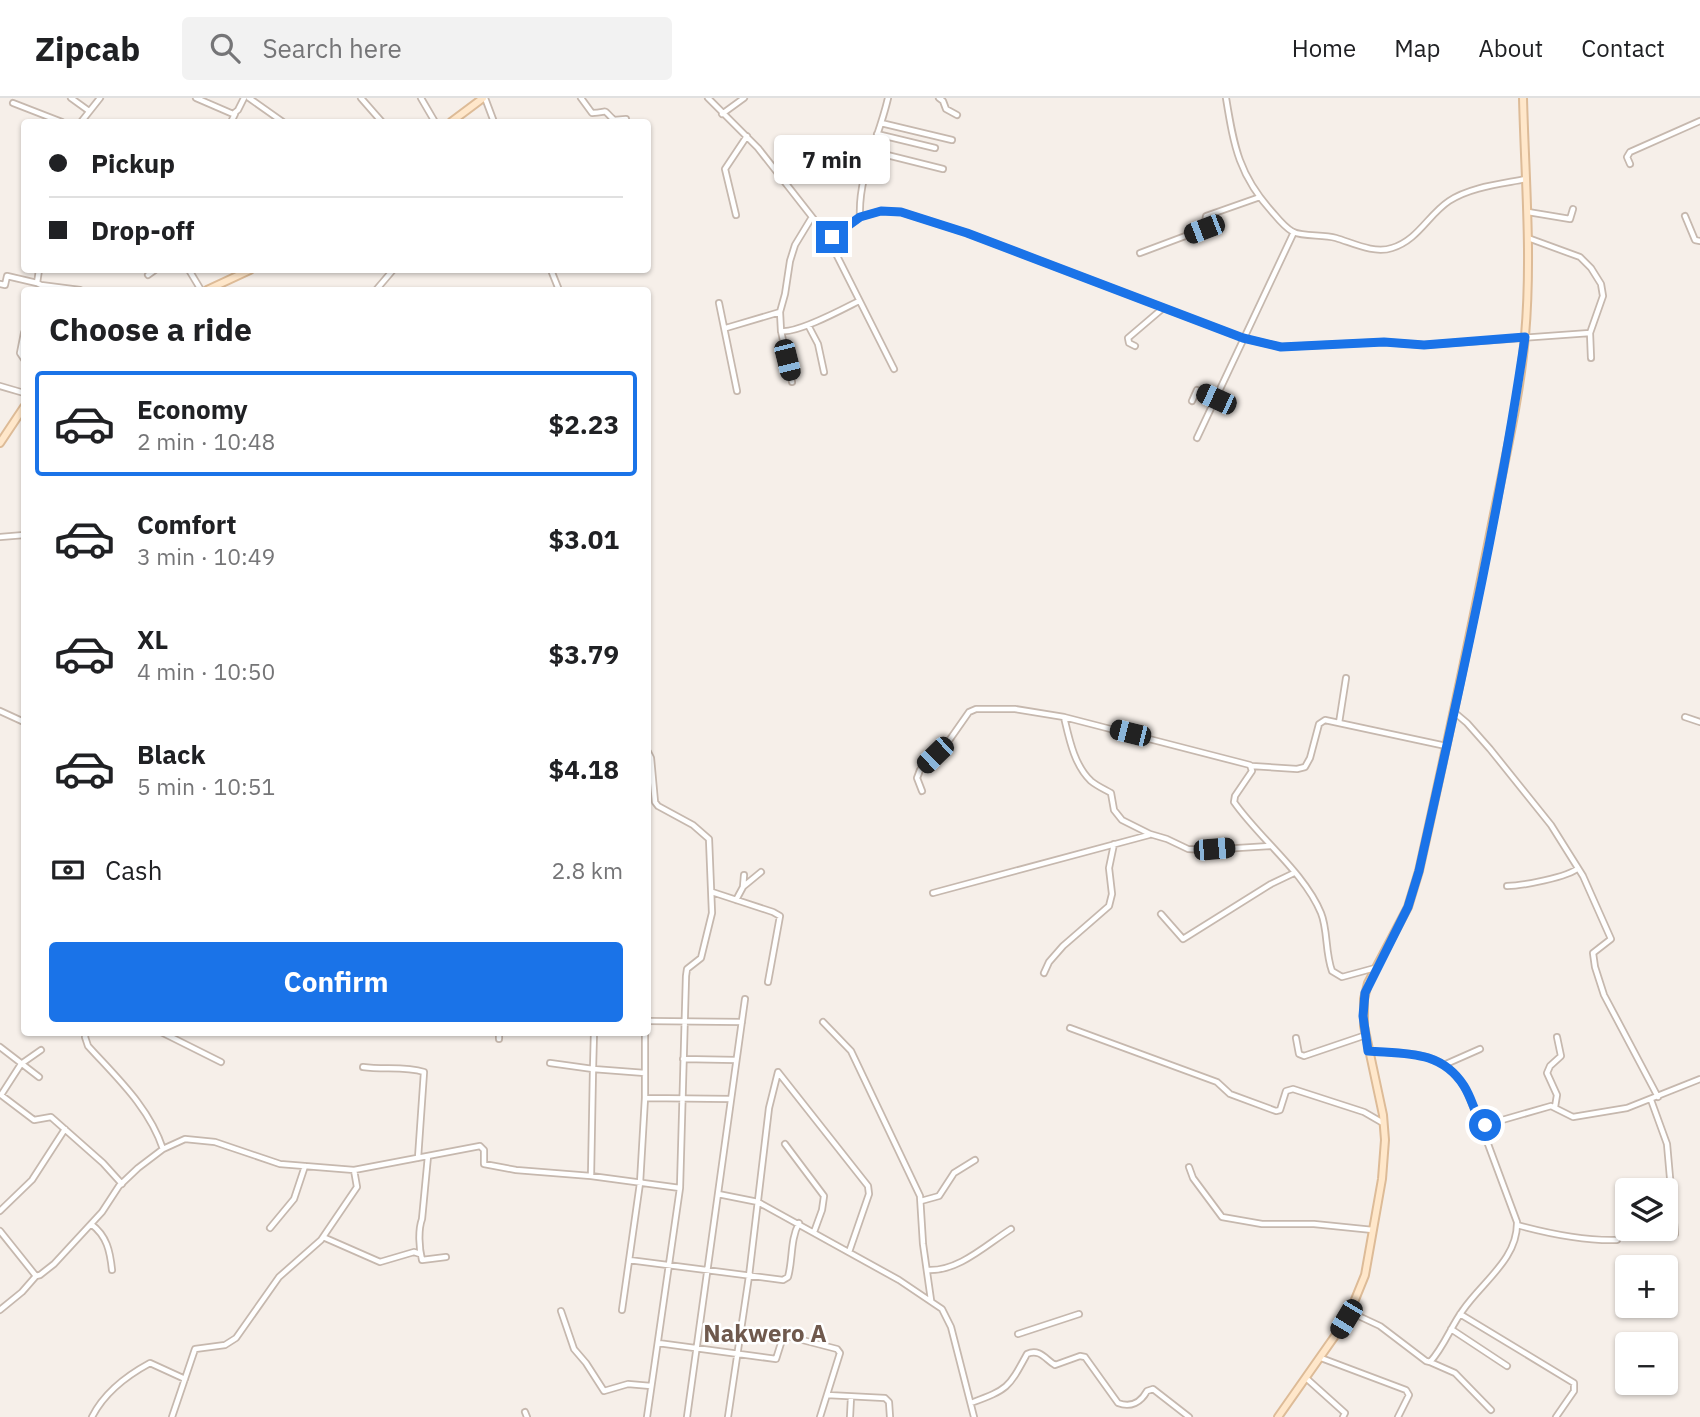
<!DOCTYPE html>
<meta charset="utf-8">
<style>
:root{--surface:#fff;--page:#f2f2f2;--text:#202124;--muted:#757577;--line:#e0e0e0;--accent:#1a73e8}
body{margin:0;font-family:"IBM Plex Sans",sans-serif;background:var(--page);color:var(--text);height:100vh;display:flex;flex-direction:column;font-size:26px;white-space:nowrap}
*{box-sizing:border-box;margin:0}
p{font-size:23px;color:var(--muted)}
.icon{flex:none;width:38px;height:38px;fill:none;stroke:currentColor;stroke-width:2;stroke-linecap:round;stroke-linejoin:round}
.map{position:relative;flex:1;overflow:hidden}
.side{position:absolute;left:21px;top:189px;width:630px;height:749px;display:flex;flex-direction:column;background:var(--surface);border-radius:7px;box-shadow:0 2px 5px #0004}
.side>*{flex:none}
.guide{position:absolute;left:21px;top:21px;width:630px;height:154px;border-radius:7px;box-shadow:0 2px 5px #0004;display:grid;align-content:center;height:154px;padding:0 28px;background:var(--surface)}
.controls{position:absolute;left:1615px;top:1080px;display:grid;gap:14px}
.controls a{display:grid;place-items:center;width:63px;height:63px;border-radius:7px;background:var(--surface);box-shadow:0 2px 5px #0004;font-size:35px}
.end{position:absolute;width:32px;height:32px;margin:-16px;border:9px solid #1a73e8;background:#fff;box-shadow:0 0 0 4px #fff}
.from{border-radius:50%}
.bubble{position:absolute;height:49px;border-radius:7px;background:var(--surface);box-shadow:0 2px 5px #0004;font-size:23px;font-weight:800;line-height:49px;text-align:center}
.car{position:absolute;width:21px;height:42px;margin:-21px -10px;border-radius:9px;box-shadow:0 0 5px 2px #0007;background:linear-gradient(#222 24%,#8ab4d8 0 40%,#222 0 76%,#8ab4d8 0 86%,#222 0)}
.guide b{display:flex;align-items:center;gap:24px;height:66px;font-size:26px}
.guide b+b{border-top:2px solid var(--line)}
.guide i{width:18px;height:18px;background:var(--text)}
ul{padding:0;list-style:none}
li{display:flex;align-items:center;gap:21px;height:105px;margin:0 14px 10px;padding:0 14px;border:4px solid transparent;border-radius:7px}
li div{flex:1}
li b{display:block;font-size:26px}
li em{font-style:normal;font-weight:800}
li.on{border-color:var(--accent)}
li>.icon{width:63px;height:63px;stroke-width:1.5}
h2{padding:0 28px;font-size:32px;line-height:84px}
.pay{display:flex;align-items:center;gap:18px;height:77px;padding:0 28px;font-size:26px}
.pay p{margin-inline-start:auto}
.primary-button{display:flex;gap:14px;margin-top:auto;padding:14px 28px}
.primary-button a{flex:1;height:80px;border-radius:7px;background:var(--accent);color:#fff;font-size:28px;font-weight:800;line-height:80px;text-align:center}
header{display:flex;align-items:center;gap:42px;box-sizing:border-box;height:98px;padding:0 35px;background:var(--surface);border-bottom:2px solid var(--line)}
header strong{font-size:33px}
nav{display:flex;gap:38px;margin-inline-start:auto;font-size:24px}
.search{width:490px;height:63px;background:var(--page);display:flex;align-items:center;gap:18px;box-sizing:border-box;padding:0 24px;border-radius:7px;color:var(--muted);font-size:26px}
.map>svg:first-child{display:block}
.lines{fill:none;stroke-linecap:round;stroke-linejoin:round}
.street-casing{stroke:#c6b8ae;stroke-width:8}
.secondary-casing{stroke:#ddbb97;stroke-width:10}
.street{stroke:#fff;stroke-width:4.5}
.secondary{stroke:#ffe7ca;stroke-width:6}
.route{stroke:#1a73e8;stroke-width:9}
.labels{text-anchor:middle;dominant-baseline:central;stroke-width:5;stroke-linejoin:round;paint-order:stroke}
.quarter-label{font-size:24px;font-weight:bold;fill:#6f594d;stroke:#fff}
</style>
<header>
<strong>Zipcab</strong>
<div class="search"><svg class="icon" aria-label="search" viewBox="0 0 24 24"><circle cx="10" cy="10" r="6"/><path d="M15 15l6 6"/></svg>Search here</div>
<nav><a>Home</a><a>Map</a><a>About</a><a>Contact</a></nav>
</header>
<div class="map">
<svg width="1700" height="1319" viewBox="0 0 1700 1319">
<rect width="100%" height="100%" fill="#f6efe9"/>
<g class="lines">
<defs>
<path id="street" d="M 71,0 L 89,13
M 196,0 L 233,16 L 238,12 L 244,0
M 249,0 L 283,24
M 361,0 L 382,24
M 421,0 L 435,24
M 485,0 L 494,24
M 581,0 L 592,15 C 611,14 601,10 614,22 L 626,21
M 708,0 L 758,50 L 827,138 L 832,139 L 839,136 L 860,119 L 881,113 L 901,114 L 967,135 L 1243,240 L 1281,249 L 1383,244 L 1424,247 L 1590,235
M 939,0 L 943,3 L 946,11 L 957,17
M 1226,0 C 1234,49 1239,78 1274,116 C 1279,122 1286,130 1293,134 C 1305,139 1323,136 1336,140 C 1353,145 1374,156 1392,150 C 1418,142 1428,117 1449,103 C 1470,89 1501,86 1526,81
M 13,5 L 62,24
M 722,16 L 744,0
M 81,24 L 100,0
M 231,24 L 235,16
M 881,25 L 952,42
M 877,36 L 935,50
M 871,53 L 943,71
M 1630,66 L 1627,59 L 1630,54 L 1700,23
M 1528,114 L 1570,121 L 1573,111
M 736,117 L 725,71 L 747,38
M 1685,118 L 1695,142 L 1700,143
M 860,119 C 858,77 879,40 888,0
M 827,138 L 894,271
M 1528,140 L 1580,159 L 1591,170 L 1601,186 L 1603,198 L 1590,235 L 1591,260
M 1140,155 L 1204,131 L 1206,118 L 1260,99
M 39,172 L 37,185 L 41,187 L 80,192
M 189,172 L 201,192
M 551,172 L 559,192
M 148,177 L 155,172
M 0,186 L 5,187 L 7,178 L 37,185
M 376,192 L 393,172
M 719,205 L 737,293
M 808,227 L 818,246 L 824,274
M 726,230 L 780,214
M 781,233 C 797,236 843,211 859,203
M 24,235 L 20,255 L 24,261
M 1135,248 L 1129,245 L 1128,240 L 1162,211
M 792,284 L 781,233 L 780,214 L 785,196 L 790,163 L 795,147 L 812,119
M 0,288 L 24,295
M 1192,303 L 1197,292 L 1216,301
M 1197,340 L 1294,134
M 0,439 L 24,437
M 0,613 L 24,624
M 1454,614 L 1467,625 L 1490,651 L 1551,727 L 1583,778 L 1611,841 L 1593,855 L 1595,869 L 1604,897 L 1658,999
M 1064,619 C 1069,640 1074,667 1091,683 C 1097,688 1104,691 1111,695 L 1114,712 L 1122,722 L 1150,736 L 1167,741 L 1188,751 L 1206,752 L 1270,748
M 1685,619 L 1700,624
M 1339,625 L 1346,580
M 1252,668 L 1297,671 L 1305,669 L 1310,660 L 1319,626 L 1325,622 L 1446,648
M 922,693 L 917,680 L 920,672 L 948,644 L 969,614 L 976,611 L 1015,611 L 1064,619 L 1250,667 L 1252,673 L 1235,698 L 1234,704 C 1259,740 1304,774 1321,815 C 1328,832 1325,854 1332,873 L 1342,879 L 1375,870
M 744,788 L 761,774
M 1507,788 C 1521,788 1569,779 1578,770
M 712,794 L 773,814 L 780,818 L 768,884
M 933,795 L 1149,737
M 736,802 L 743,789 L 744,777
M 1161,816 L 1183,841 L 1271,786 L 1294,775
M 1044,875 L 1049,864 L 1063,848 L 1109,808 L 1112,796 L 1109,770 L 1114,746
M 648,923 L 742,924
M 823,924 L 851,953 L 920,1098 L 923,1146 L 931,1202
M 1070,930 L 1217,984 L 1230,996 L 1276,1013 L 1280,1012 L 1286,993 L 1293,991 L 1364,1014 L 1383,1025
M 86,934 L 85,939 L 88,948 C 117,980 149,1009 163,1051
M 161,934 L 221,964
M 594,934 L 593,971 L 645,975
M 1296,940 L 1299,956 L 1304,958 L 1366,937
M 499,941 L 499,934
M 0,949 L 39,979
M 1369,953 C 1410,956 1446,952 1467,994 C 1473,1005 1475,1021 1485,1027 L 1551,1008 L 1573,1019 L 1627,1010 L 1700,981
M 683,961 L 736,962
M 550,965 L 593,971 L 591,1078
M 1446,966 L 1480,951
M 363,969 C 383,972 405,968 424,974 L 418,1060
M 1,997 L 34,1022 L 51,1019 L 103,1065 L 122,1086
M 1,997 L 21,966 L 41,952
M 645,1000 L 731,1001
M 1651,1002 L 1667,1046 L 1675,1136
M 1555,1009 L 1557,997 L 1547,975 L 1550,968 L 1561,958 L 1557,939
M 785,1046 L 824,1098 L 822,1112 L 814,1134
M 428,1058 L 422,1121 C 418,1132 419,1150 422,1162 L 446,1159
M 1189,1069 L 1193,1080 L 1222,1119 L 1262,1126 L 1314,1126 L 1373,1132
M 718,1096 L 758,1104 L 899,1182 L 942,1211 L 951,1229 L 974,1319
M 921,1103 L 939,1098 L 954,1075 L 975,1062
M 0,1113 L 32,1082 L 65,1031
M 91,1126 C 107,1138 110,1153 112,1172
M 1517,1127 C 1550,1136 1583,1143 1617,1142
M 270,1130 L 294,1101 L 305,1068
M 0,1133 L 36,1178
M 323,1139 L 380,1164 L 414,1154 L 420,1156
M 629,1162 L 783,1182 L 788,1179 C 793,1161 790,1142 799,1125
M 927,1172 C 958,1174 986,1147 1011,1131
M 0,1212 L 22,1194 L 36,1178 L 40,1177 L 54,1166 L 102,1114 L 119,1088 L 138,1070 L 163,1051 L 185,1041 L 215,1044 L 280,1066 L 354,1072 L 480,1048 L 484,1052 L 484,1066 L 516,1072 L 591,1078 L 680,1090
M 622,1212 L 640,1085 L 645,1000 L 645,934
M 561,1213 L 574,1251 L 586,1265 L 604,1293 L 628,1286 L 651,1288
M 1350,1214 L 1380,1228 L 1426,1263 L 1430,1264 C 1444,1249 1451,1228 1463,1212 C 1482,1184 1518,1161 1517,1124 L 1485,1038 L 1484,1027
M 1460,1216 L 1574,1285 L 1574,1293 L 1556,1319
M 1451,1231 L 1507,1268
M 1018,1236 L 1079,1216
M 658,1245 L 776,1261 L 782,1242 L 787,1238 L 837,1251 L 840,1255 L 820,1319
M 1321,1260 L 1406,1292 L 1409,1297 L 1398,1319
M 1430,1264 L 1455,1275 L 1491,1312
M 1306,1280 L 1345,1315 L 1343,1319
M 827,1297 L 885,1300 L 889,1304 L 890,1319
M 971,1305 C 1008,1291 1008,1291 1027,1256 C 1040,1250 1046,1262 1055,1267 L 1080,1258 L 1085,1259 L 1118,1305 C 1131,1310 1141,1304 1147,1293 L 1153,1291 L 1189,1319
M 525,1314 L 527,1319
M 92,1319 C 104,1295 126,1278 150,1265 L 185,1281
M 172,1319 L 195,1251 L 225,1247 L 236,1240 L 279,1179 L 321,1142 L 357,1089 L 354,1072
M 647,1319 L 680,1090 L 686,878 L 687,871 L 701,860 L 712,815 L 709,741 L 693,727 L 658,708 L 655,704 L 651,660 L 648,654
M 687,1319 L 745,901
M 728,1319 L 749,1178 L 769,1010 L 778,974 L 868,1088 L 869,1096 L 849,1154
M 850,1319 L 851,1299"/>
<path id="secondary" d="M 451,24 L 483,0
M 207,192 L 250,172
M 0,345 L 24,309
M 1278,1319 L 1337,1235 L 1350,1214 L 1365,1177 L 1382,1081 L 1385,1042 L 1383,1017 L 1364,928 L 1364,901 L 1368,885 L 1408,809 L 1419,773 C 1445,656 1470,539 1493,421 C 1505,361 1520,299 1525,238 C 1532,159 1525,79 1523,0"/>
</defs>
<use href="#street" class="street-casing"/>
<use href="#secondary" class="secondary-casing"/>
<use href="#street" class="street"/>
<use href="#secondary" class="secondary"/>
</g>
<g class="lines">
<path class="route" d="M 832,139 L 860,119 L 881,113 L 901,114 L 967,135 L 1243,240 L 1281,249 L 1384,244 L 1424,247 L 1525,239 C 1499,419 1458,597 1419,773 L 1408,809 L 1365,895 L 1363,918 L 1368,953 C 1406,956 1441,952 1464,988 C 1471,999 1474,1012 1480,1023 L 1485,1027"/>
</g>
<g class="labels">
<g class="quarter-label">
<text x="765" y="1235">Nakwero A</text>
</g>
</g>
</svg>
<div class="controls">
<a><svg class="icon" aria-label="layers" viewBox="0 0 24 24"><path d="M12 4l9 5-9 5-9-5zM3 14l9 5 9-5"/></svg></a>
<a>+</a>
<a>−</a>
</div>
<i class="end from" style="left:1485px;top:1027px"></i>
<i class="end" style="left:832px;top:139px"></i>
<div class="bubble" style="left:774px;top:37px;width:116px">7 min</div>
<i class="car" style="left:1204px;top:131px;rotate:249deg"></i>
<i class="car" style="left:787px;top:262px;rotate:166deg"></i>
<i class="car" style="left:1216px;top:301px;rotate:295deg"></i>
<i class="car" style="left:1130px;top:635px;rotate:284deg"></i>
<i class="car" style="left:935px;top:657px;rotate:226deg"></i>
<i class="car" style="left:1214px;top:751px;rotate:85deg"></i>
<i class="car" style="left:1346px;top:1221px;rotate:211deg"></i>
<div class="guide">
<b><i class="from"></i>Pickup</b>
<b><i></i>Drop-off</b>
</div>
<section class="side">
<h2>Choose a ride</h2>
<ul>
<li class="on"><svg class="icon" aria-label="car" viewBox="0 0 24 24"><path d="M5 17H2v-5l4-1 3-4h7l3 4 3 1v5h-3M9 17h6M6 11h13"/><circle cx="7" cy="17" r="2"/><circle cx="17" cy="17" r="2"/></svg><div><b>Economy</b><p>2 min · 10:48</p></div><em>$2.23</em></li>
<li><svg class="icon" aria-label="car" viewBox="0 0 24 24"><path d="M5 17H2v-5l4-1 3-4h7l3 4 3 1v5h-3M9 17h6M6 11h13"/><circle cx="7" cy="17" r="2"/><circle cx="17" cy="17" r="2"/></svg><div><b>Comfort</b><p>3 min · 10:49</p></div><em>$3.01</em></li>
<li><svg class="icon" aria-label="car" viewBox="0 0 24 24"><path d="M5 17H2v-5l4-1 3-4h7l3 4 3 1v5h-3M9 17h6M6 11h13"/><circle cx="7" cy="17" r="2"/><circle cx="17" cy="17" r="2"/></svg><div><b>XL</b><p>4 min · 10:50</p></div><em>$3.79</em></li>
<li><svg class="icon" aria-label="car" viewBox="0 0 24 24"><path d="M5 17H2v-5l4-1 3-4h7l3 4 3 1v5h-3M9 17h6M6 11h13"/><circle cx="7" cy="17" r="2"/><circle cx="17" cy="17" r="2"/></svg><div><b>Black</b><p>5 min · 10:51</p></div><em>$4.18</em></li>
</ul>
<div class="pay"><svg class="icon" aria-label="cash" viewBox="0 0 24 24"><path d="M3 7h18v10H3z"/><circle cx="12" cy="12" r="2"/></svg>Cash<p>2.8 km</p></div>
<div class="primary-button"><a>Confirm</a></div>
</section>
</div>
